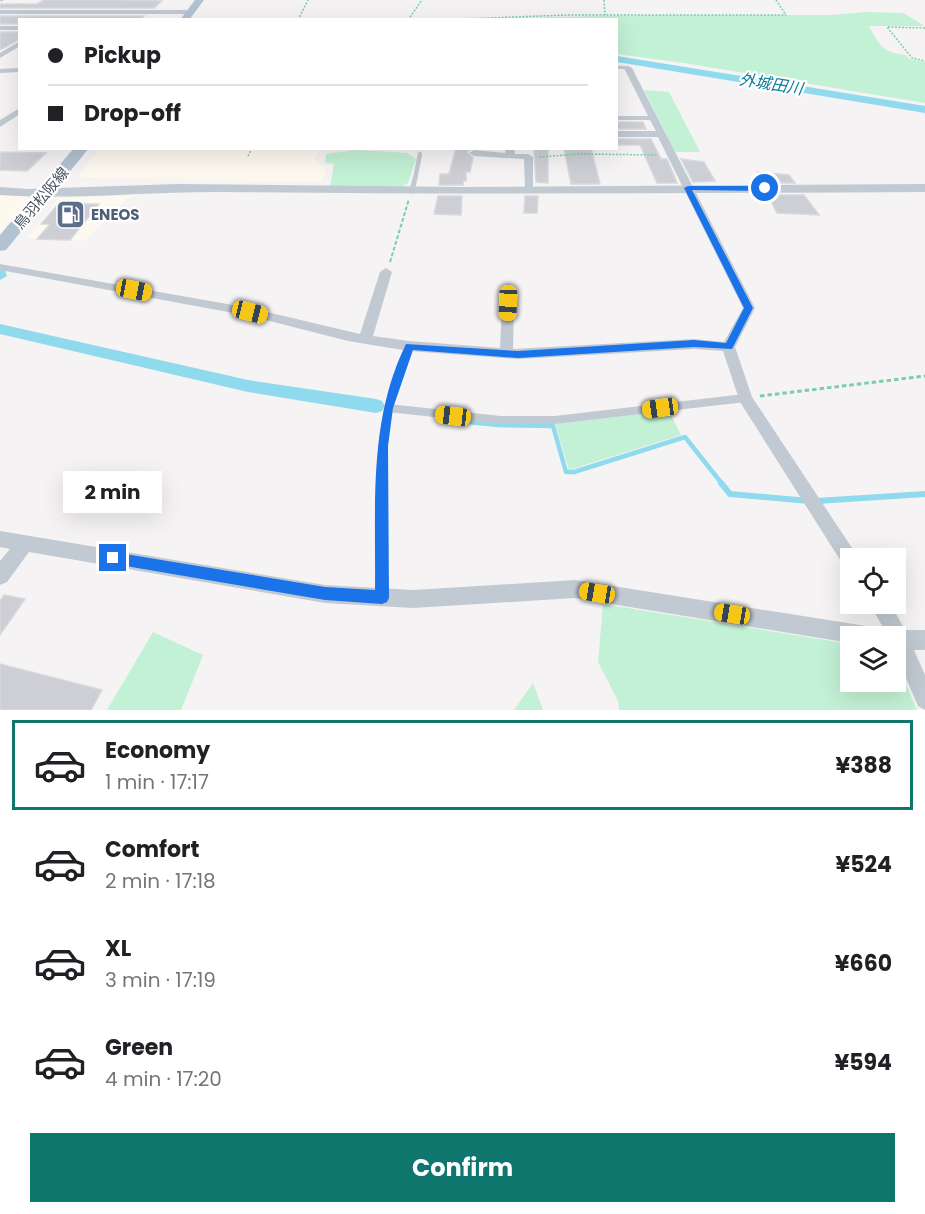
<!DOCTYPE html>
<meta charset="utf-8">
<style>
:root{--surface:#fff;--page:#f2f2f2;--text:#202124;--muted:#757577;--line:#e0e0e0;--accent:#0f766e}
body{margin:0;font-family:Poppins,"Noto Sans JP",sans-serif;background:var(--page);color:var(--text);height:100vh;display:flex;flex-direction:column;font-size:22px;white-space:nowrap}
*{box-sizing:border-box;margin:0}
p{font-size:20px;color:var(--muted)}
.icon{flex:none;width:33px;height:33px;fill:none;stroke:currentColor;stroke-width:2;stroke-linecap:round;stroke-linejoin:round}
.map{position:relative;height:710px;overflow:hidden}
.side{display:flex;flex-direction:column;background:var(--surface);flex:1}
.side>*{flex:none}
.top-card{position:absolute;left:18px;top:18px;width:600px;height:132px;border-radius:0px;box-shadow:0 6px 24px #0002;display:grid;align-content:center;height:132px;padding:0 30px;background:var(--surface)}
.buttons{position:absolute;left:840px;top:548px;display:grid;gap:12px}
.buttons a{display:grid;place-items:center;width:66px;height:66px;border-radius:0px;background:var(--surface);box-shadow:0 6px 24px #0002;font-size:30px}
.end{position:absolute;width:27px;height:27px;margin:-14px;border:8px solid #1a73e8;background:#fff;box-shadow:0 0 0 3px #fff}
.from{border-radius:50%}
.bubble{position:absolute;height:42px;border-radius:0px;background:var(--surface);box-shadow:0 6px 24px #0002;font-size:20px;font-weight:700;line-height:42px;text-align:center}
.car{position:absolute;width:18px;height:36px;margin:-18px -9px;border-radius:8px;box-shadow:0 0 4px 2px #0007;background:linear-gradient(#f5c518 24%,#345 0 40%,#f5c518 0 76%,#345 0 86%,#f5c518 0)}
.top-card b{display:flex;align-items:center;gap:21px;height:57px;font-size:22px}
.top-card b+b{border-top:2px solid var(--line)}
.top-card i{width:15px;height:15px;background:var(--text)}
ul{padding:10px 0 0;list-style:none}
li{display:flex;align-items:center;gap:18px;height:90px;margin:0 12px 9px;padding:0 18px;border:3px solid transparent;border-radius:0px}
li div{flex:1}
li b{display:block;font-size:22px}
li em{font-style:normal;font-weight:700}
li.current{border-color:var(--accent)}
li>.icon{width:54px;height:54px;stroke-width:1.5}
.action{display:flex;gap:12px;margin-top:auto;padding:12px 30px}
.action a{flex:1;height:69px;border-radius:0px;background:var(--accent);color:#fff;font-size:24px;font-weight:700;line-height:69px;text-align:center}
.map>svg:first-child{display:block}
.commercial{fill:#fdf9ef}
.green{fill:#c3f1d5}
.water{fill:#90daee}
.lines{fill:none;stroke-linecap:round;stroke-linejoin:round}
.stream-far1{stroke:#90daee;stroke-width:4.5}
.stream{stroke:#90daee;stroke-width:6}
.canal{fill:#90daee;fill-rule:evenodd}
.building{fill:#cdcfd5;stroke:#d7d9de;stroke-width:1.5}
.path-far2{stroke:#7ad0a6;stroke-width:1.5;stroke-dasharray:2 1.5;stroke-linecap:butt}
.path-far1{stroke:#7ad0a6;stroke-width:2;stroke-dasharray:4 2;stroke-linecap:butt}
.path{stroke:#7ad0a6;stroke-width:3;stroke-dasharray:4.5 3;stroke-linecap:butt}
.service-far4{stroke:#c1cad2;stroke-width:3}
.service-far3{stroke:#c1cad2;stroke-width:4.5}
.service-far2{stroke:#c1cad2;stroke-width:5}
.service-far1{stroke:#c1cad2;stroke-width:8}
.service{stroke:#c1cad2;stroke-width:9}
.minor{fill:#c1cad2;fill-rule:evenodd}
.tertiary{fill:#c1cad2;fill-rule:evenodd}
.primary{fill:#b3c2d1;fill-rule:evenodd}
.route{fill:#1a73e8}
.labels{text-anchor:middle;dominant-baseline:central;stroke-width:4.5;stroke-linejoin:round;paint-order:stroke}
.far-street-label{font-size:15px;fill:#4a5661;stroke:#fff}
.far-service-label{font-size:15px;font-weight:bold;fill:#4e5e75;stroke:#fff;text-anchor:start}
.far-water-label{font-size:16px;font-style:italic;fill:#0c7c9b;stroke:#fff}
</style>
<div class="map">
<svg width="925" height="710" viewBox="0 0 925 710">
<rect width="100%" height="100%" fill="#f5f3f3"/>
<path class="commercial" d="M 99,149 L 319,149 L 314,159 L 326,169 L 322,182 L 85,178 L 79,175 Z
M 0,195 L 26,196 L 29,199 L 0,233 Z
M 136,195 L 127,199 L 84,241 L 27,238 L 59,198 Z"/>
<path class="green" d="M 866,12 L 903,13 L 925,26 L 869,26 C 879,45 883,53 906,55 L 909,59 L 925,62 L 925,103 L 684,63 L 617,54 L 616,20 L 468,19 L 645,15 L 831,15 Z
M 644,90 L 669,92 L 700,152 L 675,152 Z
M 356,150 L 407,153 L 416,159 L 408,183 L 400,188 L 330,187 L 334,164 L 325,163 L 326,154 Z
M 669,411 L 681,435 L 569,470 L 555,424 Z
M 603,604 L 850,644 L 850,681 L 896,681 L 896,667 L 905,682 L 917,710 L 619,710 L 618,701 L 598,662 Z
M 153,632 L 203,655 L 181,710 L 107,710 Z
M 533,683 L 543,710 L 514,710 Z"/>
<path class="water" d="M 617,56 L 925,106 L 925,113 L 617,62 Z"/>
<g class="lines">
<path class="stream-far1" d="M 447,420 L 499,425 L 553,426 L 566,472 L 574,472 L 685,437 L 723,485"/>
<path class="stream" d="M 721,483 L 730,494 L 809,501
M 817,501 L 925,494"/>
<path class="canal" d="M 0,269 L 5,270 L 7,276 L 0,280 Z
M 0,324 L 248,380 L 376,399 L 382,401 L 385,406 L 382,411 L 376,413 L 248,392 L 0,334 Z"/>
</g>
<path class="building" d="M 44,0 L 125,0 L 162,1 L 154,8 L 0,8 L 0,4 L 37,4 Z
M 0,16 L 144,16 L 140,20 L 20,20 L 20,24 L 0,24 Z
M 0,32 L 20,32 L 20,39 L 0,50 Z
M 616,122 L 643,122 L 646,129 L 616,129 Z
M 616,139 L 651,139 L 661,159 L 667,159 L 677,183 L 657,183 L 640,145 L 616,145 Z
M 456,148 L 472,148 L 467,152 L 473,158 L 470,172 L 466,172 L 466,181 L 463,181 L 463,185 L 439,185 L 440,174 L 449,174 Z
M 534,148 L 548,148 L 548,183 L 536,182 Z
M 564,148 L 591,148 L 600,184 L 571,184 Z
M 0,152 L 46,153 L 27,171 L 0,170 Z
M 681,159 L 704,162 L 715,181 L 693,182 Z
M 757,172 L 789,175 L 795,183 L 762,183 Z
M 768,195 L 804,195 L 819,215 L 777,213 Z
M 438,196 L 462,196 L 461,215 L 434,214 Z
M 525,196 L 538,196 L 537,213 L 524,213 Z
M 58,204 L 99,204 L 70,240 L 37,239 L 50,224 L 41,224 Z
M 4,595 L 25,599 L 0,635 L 0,601 Z
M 0,664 L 102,690 L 91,710 L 0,710 Z"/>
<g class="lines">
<path class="path-far2" d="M 604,0 L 605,15
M 776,0 L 786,15
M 298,20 L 308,0
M 408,20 L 422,0
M 435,20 L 568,15 L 786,15
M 925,28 L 887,27 L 912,58 L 925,61
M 248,156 L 252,148
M 539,157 L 580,154 L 658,155"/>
<path class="path-far1" d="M 390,262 L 409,199"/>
<path class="path" d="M 760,396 L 925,376"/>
<path class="service-far4" d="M 616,67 L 628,68"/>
<path class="service-far3" d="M 415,179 L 420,154"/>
<path class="service-far2" d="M 412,191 L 415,178"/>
<path class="service-far1" d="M 388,408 L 500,420 L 555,420 L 745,398
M 382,485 L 382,446 L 388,408 L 409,346"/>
<path class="service" d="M 382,483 L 382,597"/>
<path class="minor" d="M 0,0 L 4,0 L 1,2 Z
M 0,10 L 191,10 L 194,12 L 191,14 L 0,14 Z
M 0,26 L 20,26 L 20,30 L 0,30 Z
M 20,41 L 20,46 L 0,58 L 0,53 Z
M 628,66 L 632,68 L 755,308 L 735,347 L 752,397 L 856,554 L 858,558 L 850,558 L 850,568 L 844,566 L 740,402 L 723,351 L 694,349 L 518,359 L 409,351 L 348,341 L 250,316 L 0,270 L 0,264 L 250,308 L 360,334 L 380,272 L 386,268 L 392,272 L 373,336 L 409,341 L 500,348 L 502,303 L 508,299 L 514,303 L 513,349 L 694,339 L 724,342 L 743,308 L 658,137 L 616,137 L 616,131 L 656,131 L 650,120 L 616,120 L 616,116 L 648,116 L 624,68 Z
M 20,68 L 20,72 L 0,73 L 0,69 Z
M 20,108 L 20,114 L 0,127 L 0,120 Z
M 506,148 L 514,148 L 515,154 L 528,154 L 533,157 L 533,191 L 525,189 L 524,159 L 474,156 L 469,153 L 474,150 L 505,153 Z
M 0,531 L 325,585 L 413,590 L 575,580 L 866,626 L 873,629 L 876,636 L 850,636 L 850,643 L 575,598 L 413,608 L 325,603 L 29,552 L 7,582 L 0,585 L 0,561 L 10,549 L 0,547 Z
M 869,603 L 890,603 L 905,630 L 925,630 L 925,650 L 914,650 L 925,675 L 925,710 L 918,706 L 896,655 L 896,636 L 888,636 Z"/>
<path class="tertiary" d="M 178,184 L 460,187 L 925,184 L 925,192 C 693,193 460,195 228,192 C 152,191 75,200 0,195 L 0,187 L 28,189 Z"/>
<path class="primary" d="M 195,0 L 204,0 L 189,20 L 180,20 Z
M 74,148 L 89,148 L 6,250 L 0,251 L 0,235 Z"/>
</g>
<path class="route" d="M 688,186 L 765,186 L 768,188 L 765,191 L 692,190 L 753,308 L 732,349 L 694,347 L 518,358 L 413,350 L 393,408 L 388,446 L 389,598 L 387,602 L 382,604 L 325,600 L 108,563 L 106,558 L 108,554 L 113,552 L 325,587 L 375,590 C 376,507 368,421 406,344 L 518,351 L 694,340 L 726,343 L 744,308 L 684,188 Z"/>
<defs>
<symbol id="fuel-square" viewBox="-11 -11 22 22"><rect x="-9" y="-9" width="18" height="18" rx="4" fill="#5c6f8a" stroke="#fff"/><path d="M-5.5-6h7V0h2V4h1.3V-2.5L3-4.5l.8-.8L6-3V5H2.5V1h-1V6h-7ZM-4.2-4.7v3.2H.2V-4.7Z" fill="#fff"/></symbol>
</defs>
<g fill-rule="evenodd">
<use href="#fuel-square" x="54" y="198" width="33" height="33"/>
</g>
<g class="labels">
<g class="far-street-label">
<text transform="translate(41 198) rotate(-50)">鳥羽松阪線</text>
</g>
<g class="far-service-label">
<text x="91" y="214">ENEOS</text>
</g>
<g class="far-water-label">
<text transform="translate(771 84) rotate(9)">外城田川</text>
</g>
</g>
</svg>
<div class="buttons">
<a><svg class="icon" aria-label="locate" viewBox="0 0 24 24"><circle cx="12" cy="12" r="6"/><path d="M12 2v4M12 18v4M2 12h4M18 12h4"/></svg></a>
<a><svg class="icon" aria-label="layers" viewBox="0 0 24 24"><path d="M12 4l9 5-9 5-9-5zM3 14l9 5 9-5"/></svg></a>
</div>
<i class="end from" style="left:765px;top:188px"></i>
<i class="end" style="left:113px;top:558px"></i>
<div class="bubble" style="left:63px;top:471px;width:99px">2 min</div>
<i class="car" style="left:134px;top:290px;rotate:101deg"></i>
<i class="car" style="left:508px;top:303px;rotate:182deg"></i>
<i class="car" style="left:250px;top:312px;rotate:104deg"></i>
<i class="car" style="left:660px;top:408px;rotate:262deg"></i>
<i class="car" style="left:453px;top:416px;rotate:277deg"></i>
<i class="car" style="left:597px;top:593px;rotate:279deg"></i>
<i class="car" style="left:732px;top:614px;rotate:279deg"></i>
<div class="top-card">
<b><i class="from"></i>Pickup</b>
<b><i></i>Drop-off</b>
</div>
</div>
<section class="side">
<ul>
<li class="current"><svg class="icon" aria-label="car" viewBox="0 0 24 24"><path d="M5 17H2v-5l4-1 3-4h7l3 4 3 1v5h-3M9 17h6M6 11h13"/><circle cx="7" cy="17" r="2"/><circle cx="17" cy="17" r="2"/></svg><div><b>Economy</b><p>1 min · 17:17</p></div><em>¥388</em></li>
<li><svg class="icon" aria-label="car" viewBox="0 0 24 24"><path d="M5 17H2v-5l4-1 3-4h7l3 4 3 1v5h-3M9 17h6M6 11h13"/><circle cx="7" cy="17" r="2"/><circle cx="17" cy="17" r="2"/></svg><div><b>Comfort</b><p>2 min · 17:18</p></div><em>¥524</em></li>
<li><svg class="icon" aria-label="car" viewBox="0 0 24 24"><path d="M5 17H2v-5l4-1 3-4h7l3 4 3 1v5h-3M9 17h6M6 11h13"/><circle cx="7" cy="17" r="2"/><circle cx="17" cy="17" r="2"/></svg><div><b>XL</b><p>3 min · 17:19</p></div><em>¥660</em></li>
<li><svg class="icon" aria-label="car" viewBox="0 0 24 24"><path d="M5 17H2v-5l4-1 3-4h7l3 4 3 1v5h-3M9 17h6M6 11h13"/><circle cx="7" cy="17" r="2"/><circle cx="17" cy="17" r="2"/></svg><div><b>Green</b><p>4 min · 17:20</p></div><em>¥594</em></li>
</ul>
<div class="action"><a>Confirm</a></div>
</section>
